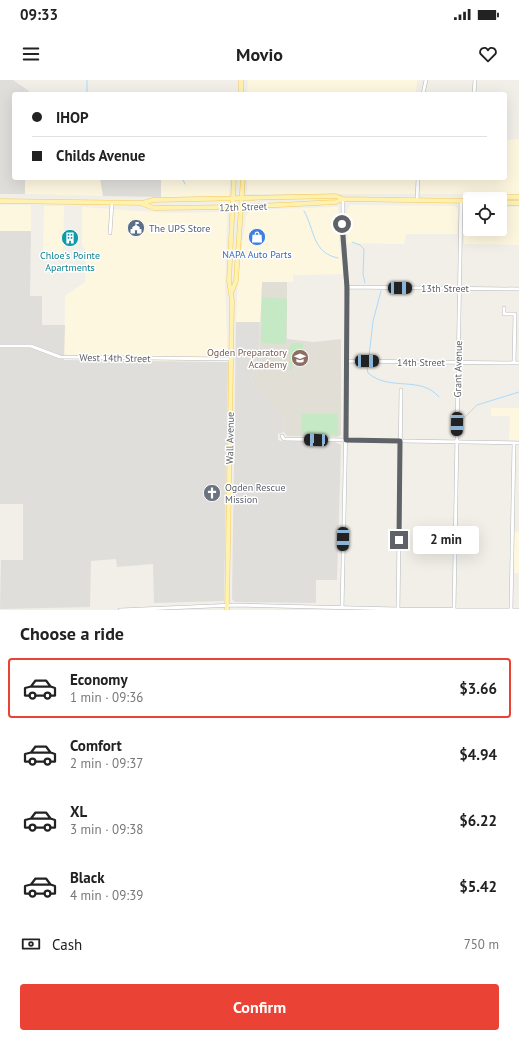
<!DOCTYPE html>
<meta charset="utf-8">
<style>
:root{--surface:#fff;--page:#f2f2f2;--text:#222;--muted:#767676;--line:#e0e0e0;--accent:#ea4335}
body{margin:0;font-family:"PT Sans",sans-serif;background:var(--page);color:var(--text);height:100vh;display:flex;flex-direction:column;font-size:15px;white-space:nowrap}
*{box-sizing:border-box;margin:0}
p{font-size:13px;color:var(--muted)}
.icon{flex:none;width:22px;height:22px;fill:none;stroke:currentColor;stroke-width:2;stroke-linecap:round;stroke-linejoin:round}
.map{position:relative;height:530px;overflow:hidden}
.details{display:flex;flex-direction:column;background:var(--surface);flex:1}
.details>*{flex:none}
.banner{position:absolute;left:12px;top:12px;width:495px;height:88px;border-radius:4px;box-shadow:0 4px 16px #0002;display:grid;align-content:center;height:88px;padding:0 20px;background:var(--surface)}
.tools{position:absolute;left:463px;top:112px;display:grid;gap:8px}
.tools a{display:grid;place-items:center;width:44px;height:44px;border-radius:4px;background:var(--surface);box-shadow:0 4px 16px #0002;font-size:20px}
.end{position:absolute;width:18px;height:18px;margin:-9px;border:5px solid #5f6368;background:#fff;box-shadow:0 0 0 2px #fff}
.from{border-radius:50%}
.bubble{position:absolute;height:28px;border-radius:4px;background:var(--surface);box-shadow:0 4px 16px #0002;font-size:13px;font-weight:800;line-height:28px;text-align:center}
.car{position:absolute;width:12px;height:24px;margin:-12px -6px;border-radius:5px;box-shadow:0 0 3px 1px #0007;background:linear-gradient(#222 24%,#8ab4d8 0 40%,#222 0 76%,#8ab4d8 0 86%,#222 0)}
.banner b{display:flex;align-items:center;gap:14px;height:38px;font-size:15px}
.banner b+b{border-top:1px solid var(--line)}
.banner i{width:10px;height:10px;background:var(--text)}
ul{padding:0;list-style:none}
li{display:flex;align-items:center;gap:12px;height:60px;margin:0 8px 6px;padding:0 12px;border:2px solid transparent;border-radius:4px}
li div{flex:1}
li b{display:block;font-size:15px}
li em{font-style:normal;font-weight:800}
li.active{border-color:var(--accent)}
li>.icon{width:36px;height:36px;stroke-width:1.5}
h2{padding:0 20px;font-size:18px;line-height:48px}
.pay{display:flex;align-items:center;gap:10px;height:44px;padding:0 20px;font-size:15px}
.pay p{margin-inline-start:auto}
.primary-button{display:flex;gap:8px;margin-top:auto;padding:8px 20px}
.primary-button a{flex:1;height:46px;border-radius:4px;background:var(--accent);color:#fff;font-size:16px;font-weight:800;line-height:46px;text-align:center}
.status{display:flex;justify-content:space-between;align-items:center;height:28px;padding:0 20px;background:var(--surface);direction:ltr}
.status svg{height:11px;fill:currentColor}
header{display:flex;justify-content:space-between;align-items:center;height:52px;padding:0 20px;background:var(--surface);font-size:18px;font-weight:800}
.map>svg:first-child{display:block}
.commercial{fill:#fef7e0}
.industrial{fill:#e0deda}
.education{fill:#e1ded6}
.green{fill:#c5e8c5}
.lines{fill:none;stroke-linecap:round;stroke-linejoin:round}
.stream{stroke:#aadaff;stroke-width:1}
.minor-casing{stroke:#b5b8bc;stroke-width:4}
.major-casing{stroke:#f2c960;stroke-width:5}
.minor{stroke:#fff;stroke-width:3}
.major{stroke:#fff2af;stroke-width:4}
.route{stroke:#5f6368;stroke-width:5}
.labels{text-anchor:middle;dominant-baseline:central;stroke-width:3;stroke-linejoin:round;paint-order:stroke}
.street-label{font-size:10px;fill:#5f6368;stroke:#fff}
.service-label{font-size:10px;fill:#4e5e75;stroke:#fff;text-anchor:start}
.shop-label{font-size:10px;fill:#366cbe;stroke:#fff}
.culture-label{font-size:10px;fill:#0d838f;stroke:#fff}
.education-label{font-size:10px;fill:#785e54;stroke:#fff;text-anchor:end}
.worship-label{font-size:10px;fill:#5b616d;stroke:#fff;text-anchor:start}
</style>
<div class="status"><b>09:33</b><svg viewBox="0 0 49 12"><path d="M0 12V9h3v3zM5 12V6h3v6zM10 12V3h3v9zM15 12V0h3v12zM26 1h20v11H26zM47 4h2v5h-2z"/></svg></div>
<header><svg class="icon" aria-label="menu" viewBox="0 0 24 24"><path d="M4 6h16M4 12h16M4 18h16"/></svg>Movio<svg class="icon" aria-label="heart" viewBox="0 0 24 24"><path d="M12 20l-8-8c-3-5 5-10 8-4 3-6 11-1 8 4z"/></svg></header>
<div class="map">
<svg width="519" height="530" viewBox="0 0 519 530">
<rect width="100%" height="100%" fill="#f1efe8"/>
<path class="commercial" d="M 248,0 L 417,0 L 416,14 L 247,14 Z
M 519,59 L 519,114 L 247,114 L 247,98 L 505,98 L 505,60 Z
M 25,98 L 100,98 L 103,116 L 25,114 Z
M 161,98 L 230,98 L 229,116 L 161,117 Z
M 0,125 L 31,125 L 31,151 L 0,151 Z
M 350,125 L 455,126 L 458,130 L 457,154 L 406,154 L 404,164 L 348,163 L 347,130 Z
M 44,126 L 64,126 L 63,177 L 43,177 Z
M 470,126 L 470,149 L 500,149 L 500,127 L 519,127 L 519,165 L 464,164 L 465,128 Z
M 82,127 L 169,133 L 227,132 L 225,207 L 228,282 L 64,280 L 65,216 L 85,202 L 86,171 L 82,165 Z
M 338,127 L 339,160 L 343,194 L 293,195 L 293,202 L 262,202 L 260,242 L 236,242 L 238,197 L 246,136 L 250,130 Z
M 491,328 L 519,328 L 519,360 L 509,360 L 510,336 L 491,336 Z
M 514,452 L 519,452 L 519,493 L 514,493 Z"/>
<path class="industrial" d="M 0,0 L 13,0 L 29,11 L 29,14 L 14,14 L 14,98 L 25,98 L 25,114 L 0,114 Z
M 100,98 L 161,98 L 161,117 L 103,116 Z
M 0,151 L 31,151 L 30,216 L 42,216 L 42,245 L 65,245 L 64,280 L 228,282 L 224,521 L 154,523 L 153,484 L 117,487 L 116,479 L 91,481 L 90,527 L 0,529 L 1,480 L 23,480 L 23,424 L 0,424 Z
M 236,242 L 260,242 L 259,283 L 250,299 L 283,338 L 284,352 L 278,354 L 278,360 L 281,361 L 335,362 L 341,365 L 337,500 L 316,500 L 316,523 L 235,522 L 232,519 Z"/>
<path class="education" d="M 262,202 L 287,202 L 287,259 L 314,262 L 341,259 L 341,355 L 338,357 L 287,356 L 284,352 L 283,338 L 250,299 L 259,283 Z"/>
<path class="green" d="M 262,217 L 287,219 L 286,264 L 261,263 Z
M 293,263 L 303,263 L 303,276 L 293,277 L 292,290 L 289,290 L 289,267 Z
M 302,334 L 338,334 L 338,355 L 301,354 Z"/>
<g class="lines">
<path class="stream" d="M 87,14 L 87,0
M 182,98 L 185,104
M 304,131 C 315,150 312,173 338,178
M 352,162 L 360,165 L 364,169 L 363,194 L 365,203
M 369,276 L 373,241 L 381,211
M 367,288 L 368,293 C 390,312 421,295 439,317
M 464,338 L 477,325 L 519,312"/>
<defs>
<path id="minor" d="M 423,14 L 426,0
M 474,14 L 475,0
M 417,120 L 418,98
M 110,153 L 112,123
M 347,207 L 519,209
M 504,228 L 504,234 L 515,234 L 514,283
M 0,266 L 31,266 L 60,277 L 231,279
M 347,281 L 519,283
M 282,356 L 284,359 L 519,363
M 120,530 L 235,525 L 398,529 L 519,530
M 342,530 C 344,430 347,331 347,231 C 347,193 342,157 343,119
M 398,530 L 401,310
M 454,530 L 461,120
M 511,530 L 514,363"/>
<path id="major" d="M 241,0 L 241,14
M 470,119 L 486,117 L 519,117
M 0,121 L 143,123 L 153,120 L 336,116 L 343,119
M 500,123 L 519,123
M 143,124 L 154,128 L 242,127 L 336,122 L 343,119 L 470,121
M 232,211 L 236,201 L 243,98
M 227,530 L 232,220 L 229,201 L 234,98"/>
</defs>
<use href="#minor" class="minor-casing"/>
<use href="#major" class="major-casing"/>
<use href="#minor" class="minor"/>
<use href="#major" class="major"/>
</g>
<g class="lines">
<path class="route" d="M 342,144 L 347,207 L 346,360 L 400,361 L 399,460"/>
</g>
<defs>
<symbol id="civic-disc" viewBox="-11 -11 22 22"><circle r="9.5" fill="#5c6f8a" stroke="#fff"/><path d="M-.6-6.5H3V-4.5H.6V-3L4-1V1h2V6H-6V1h2V-1L-.6-3ZM-1.2 2.5V6h2.4V2.5Z" fill="#fff"/></symbol>
<symbol id="shop-disc" viewBox="-11 -11 22 22"><circle r="9.5" fill="#3f7fe0" stroke="#fff"/><path d="M-5-2.5h2.3a2.7 3.5 0 0 1 5.4 0H5L5.5 6h-11ZM-1.5-2.5h3a1.5 2.3 0 0 0-3 0Z" fill="#fff"/></symbol>
<symbol id="building-disc" viewBox="-11 -11 22 22"><circle r="9.5" fill="#0f9aa8" stroke="#fff"/><path d="M-4-6H4V6H1V3H-1V6H-4ZM-2.5-4.3h1.7v1.8h-1.7ZM.8-4.3h1.7v1.8H.8ZM-2.5-1h1.7V.8h-1.7ZM.8-1h1.7V.8H.8Z" fill="#fff"/></symbol>
<symbol id="school-disc" viewBox="-11 -11 22 22"><circle r="9.5" fill="#8d6e63" stroke="#fff"/><path d="M0-5L7-2L0 1L-7-2ZM-4 1L0 2.5L4 1V4Q0 6-4 4Z" fill="#fff"/></symbol>
<symbol id="church-disc" viewBox="-11 -11 22 22"><circle r="9.5" fill="#6b7280" stroke="#fff"/><path d="M-1.2-6h2.4v3.5h3.3v2.4h-3.3V6h-2.4V-.1h-3.3v-2.4h3.3Z" fill="#fff"/></symbol>
</defs>
<g fill-rule="evenodd">
<use href="#civic-disc" x="126" y="138" width="20" height="20"/>
<use href="#shop-disc" x="247" y="147" width="20" height="20"/>
<use href="#building-disc" x="60" y="148" width="20" height="20"/>
<use href="#school-disc" x="290" y="268" width="20" height="20"/>
<use href="#church-disc" x="202" y="403" width="20" height="20"/>
</g>
<g class="labels">
<g class="street-label">
<text transform="translate(243 127) rotate(-2)">12th Street</text>
<text x="445" y="208">13th Street</text>
<text transform="translate(115 278) rotate(1)">West 14th Street</text>
<text x="421" y="282">14th Street</text>
<text transform="translate(458 289) rotate(-89)">Grant Avenue</text>
<text transform="translate(230 358) rotate(-89)">Wall Avenue</text>
</g>
<g class="service-label">
<text x="149" y="148">The UPS Store</text>
</g>
<g class="shop-label">
<text x="257" y="174">NAPA Auto Parts</text>
</g>
<g class="culture-label">
<text x="70" y="175">Chloe's Pointe<tspan x="70" dy="12">Apartments</tspan></text>
</g>
<g class="education-label">
<text x="287" y="272">Ogden Preparatory<tspan x="287" dy="12">Academy</tspan></text>
</g>
<g class="worship-label">
<text x="225" y="407">Ogden Rescue<tspan x="225" dy="12">Mission</tspan></text>
</g>
</g>
</svg>
<div class="tools">
<a><svg class="icon" aria-label="locate" viewBox="0 0 24 24"><circle cx="12" cy="12" r="6"/><path d="M12 2v4M12 18v4M2 12h4M18 12h4"/></svg></a>
</div>
<i class="end from" style="left:342px;top:144px"></i>
<i class="end" style="left:399px;top:460px"></i>
<div class="bubble" style="left:413px;top:446px;width:66px">2 min</div>
<i class="car" style="left:400px;top:208px;rotate:90deg"></i>
<i class="car" style="left:367px;top:281px;rotate:90deg"></i>
<i class="car" style="left:457px;top:344px;rotate:181deg"></i>
<i class="car" style="left:316px;top:360px;rotate:272deg"></i>
<i class="car" style="left:343px;top:459px;rotate:181deg"></i>
<div class="banner">
<b><i class="from"></i>IHOP</b>
<b><i></i>Childs Avenue</b>
</div>
</div>
<section class="details">
<h2>Choose a ride</h2>
<ul>
<li class="active"><svg class="icon" aria-label="car" viewBox="0 0 24 24"><path d="M5 17H2v-5l4-1 3-4h7l3 4 3 1v5h-3M9 17h6M6 11h13"/><circle cx="7" cy="17" r="2"/><circle cx="17" cy="17" r="2"/></svg><div><b>Economy</b><p>1 min · 09:36</p></div><em>$3.66</em></li>
<li><svg class="icon" aria-label="car" viewBox="0 0 24 24"><path d="M5 17H2v-5l4-1 3-4h7l3 4 3 1v5h-3M9 17h6M6 11h13"/><circle cx="7" cy="17" r="2"/><circle cx="17" cy="17" r="2"/></svg><div><b>Comfort</b><p>2 min · 09:37</p></div><em>$4.94</em></li>
<li><svg class="icon" aria-label="car" viewBox="0 0 24 24"><path d="M5 17H2v-5l4-1 3-4h7l3 4 3 1v5h-3M9 17h6M6 11h13"/><circle cx="7" cy="17" r="2"/><circle cx="17" cy="17" r="2"/></svg><div><b>XL</b><p>3 min · 09:38</p></div><em>$6.22</em></li>
<li><svg class="icon" aria-label="car" viewBox="0 0 24 24"><path d="M5 17H2v-5l4-1 3-4h7l3 4 3 1v5h-3M9 17h6M6 11h13"/><circle cx="7" cy="17" r="2"/><circle cx="17" cy="17" r="2"/></svg><div><b>Black</b><p>4 min · 09:39</p></div><em>$5.42</em></li>
</ul>
<div class="pay"><svg class="icon" aria-label="cash" viewBox="0 0 24 24"><path d="M3 7h18v10H3z"/><circle cx="12" cy="12" r="2"/></svg>Cash<p>750 m</p></div>
<div class="primary-button"><a>Confirm</a></div>
</section>
